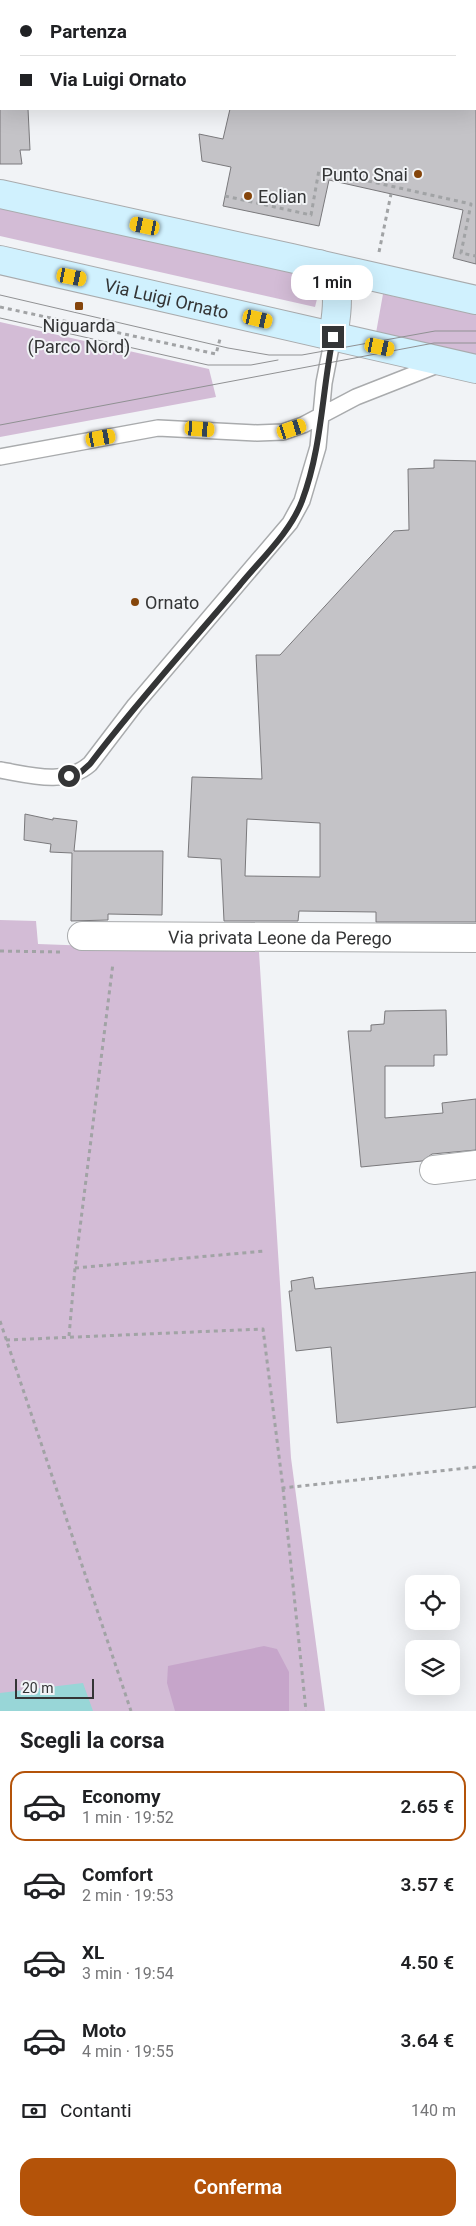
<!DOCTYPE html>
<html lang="it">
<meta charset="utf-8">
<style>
:root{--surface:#fff;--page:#f6f6f6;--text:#202124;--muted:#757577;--line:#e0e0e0;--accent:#b45309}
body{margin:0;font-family:Roboto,sans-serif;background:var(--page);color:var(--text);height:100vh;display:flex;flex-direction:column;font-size:19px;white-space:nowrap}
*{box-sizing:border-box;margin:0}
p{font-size:16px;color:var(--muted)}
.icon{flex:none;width:28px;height:28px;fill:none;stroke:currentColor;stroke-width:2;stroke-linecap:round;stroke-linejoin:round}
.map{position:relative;height:1711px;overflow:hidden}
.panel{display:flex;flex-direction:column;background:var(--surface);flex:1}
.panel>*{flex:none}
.banner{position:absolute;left:0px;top:0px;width:476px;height:110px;box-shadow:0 5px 20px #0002;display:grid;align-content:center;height:110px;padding:0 20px;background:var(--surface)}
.tools{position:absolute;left:405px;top:1575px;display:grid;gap:10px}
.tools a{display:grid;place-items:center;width:55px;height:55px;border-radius:10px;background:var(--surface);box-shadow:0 5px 20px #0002;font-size:25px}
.scale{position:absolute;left:15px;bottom:12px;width:79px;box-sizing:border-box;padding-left:5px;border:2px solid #343536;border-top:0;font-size:14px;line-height:18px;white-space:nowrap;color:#343536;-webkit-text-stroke:4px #f1f3f6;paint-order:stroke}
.end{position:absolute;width:22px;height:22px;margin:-11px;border:6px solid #343536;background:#fff;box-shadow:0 0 0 2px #fff}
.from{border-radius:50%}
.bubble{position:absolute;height:35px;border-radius:15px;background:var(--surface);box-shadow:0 5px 20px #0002;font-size:16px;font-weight:600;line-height:35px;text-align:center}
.car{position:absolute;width:15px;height:30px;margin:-15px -8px;border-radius:6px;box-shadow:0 0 4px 1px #0007;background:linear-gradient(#f5c518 24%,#345 0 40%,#f5c518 0 76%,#345 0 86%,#f5c518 0)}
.banner b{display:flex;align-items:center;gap:18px;height:48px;font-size:19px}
.banner b+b{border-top:1px solid var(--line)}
.banner i{width:12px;height:12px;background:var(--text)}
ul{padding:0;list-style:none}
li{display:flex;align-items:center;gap:15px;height:70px;margin:0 10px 8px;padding:0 10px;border:2px solid transparent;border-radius:15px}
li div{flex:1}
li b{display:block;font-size:19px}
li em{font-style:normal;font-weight:600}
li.on{border-color:var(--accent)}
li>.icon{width:45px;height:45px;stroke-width:1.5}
h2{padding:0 20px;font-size:22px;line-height:60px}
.pay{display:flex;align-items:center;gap:12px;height:55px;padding:0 20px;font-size:19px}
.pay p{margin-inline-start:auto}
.button{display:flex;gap:10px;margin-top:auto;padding:10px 20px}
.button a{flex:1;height:58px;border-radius:15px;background:var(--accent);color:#fff;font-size:20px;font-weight:600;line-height:58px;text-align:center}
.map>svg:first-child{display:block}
.green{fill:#d3bcd6}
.forest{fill:#c6a5ca}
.water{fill:#98d6d7}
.building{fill:#c4c3c7;stroke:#7a797c;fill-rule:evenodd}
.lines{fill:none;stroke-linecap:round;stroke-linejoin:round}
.lane-casing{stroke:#a9abad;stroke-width:18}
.street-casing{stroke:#a9abad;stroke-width:30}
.secondary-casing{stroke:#a9abad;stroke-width:30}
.path{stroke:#a1a3a5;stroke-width:3;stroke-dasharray:4 4;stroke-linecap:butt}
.lane{stroke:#fff;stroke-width:15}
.street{stroke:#fff;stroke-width:28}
.secondary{stroke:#d0f1fe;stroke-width:28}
.tram{stroke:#909193;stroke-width:1}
.route{stroke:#343536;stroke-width:6}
.poi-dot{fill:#85450b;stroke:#f1f3f6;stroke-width:2}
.labels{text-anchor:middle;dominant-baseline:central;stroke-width:4;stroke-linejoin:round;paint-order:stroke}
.poi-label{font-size:18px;fill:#343536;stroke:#f1f3f6;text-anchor:start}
.street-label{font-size:18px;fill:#343536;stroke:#f1f3f6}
</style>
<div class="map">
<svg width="476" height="1711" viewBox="0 0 476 1711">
<rect width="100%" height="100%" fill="#f1f3f6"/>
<path class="green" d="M 0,204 L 305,274 L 314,279 L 320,287 L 315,307 L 0,236 Z
M 383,294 L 476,314 L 476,356 L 376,333 Z
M 0,322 L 209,369 L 216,397 L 0,437 Z
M 0,920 L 36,921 L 38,944 L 259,952 L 291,1458 L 325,1711 L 0,1711 Z"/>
<path class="forest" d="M 264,1646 L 277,1649 L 289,1672 L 289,1711 L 175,1711 L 167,1683 L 168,1666 Z"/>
<path class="water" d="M 83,1683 L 93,1711 L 0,1711 L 0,1693 Z"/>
<path class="building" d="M 0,99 L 1,109 L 28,109 L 30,150 L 20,150 L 22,164 L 0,164 Z
M 230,109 L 476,109 L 476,264 L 453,258 L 463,210 L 329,180 L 319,226 L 223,206 L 231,167 L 202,161 L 199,134 L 223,139 Z
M 434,460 L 476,461 L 476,922 L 376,922 L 376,912 L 299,911 L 298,921 L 224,921 L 221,859 L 188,857 L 192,777 L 262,779 L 256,655 L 280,655 L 394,531 L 409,530 L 408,469 L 434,468 ZM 247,819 L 320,823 L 320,877 L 245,876 Z
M 25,814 L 53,820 L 53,818 L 77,821 L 74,851 L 163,851 L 162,915 L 108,914 L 108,920 L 71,921 L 72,853 L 50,852 L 51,844 L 24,840 Z
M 446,1010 L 447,1055 L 434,1055 L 434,1066 L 385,1066 L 385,1118 L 443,1113 L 442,1103 L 476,1099 L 476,1150 L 432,1154 L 422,1161 L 361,1167 L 348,1031 L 371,1031 L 371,1025 L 384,1024 L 385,1011 Z
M 476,1272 L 476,1407 L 337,1423 L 331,1347 L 296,1351 L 289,1291 L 292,1291 L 291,1281 L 313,1277 L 315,1289 Z"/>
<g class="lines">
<defs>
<path id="lane" d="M 0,457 L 158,428 L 257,433 L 283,432 L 303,425 L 356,397 L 440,364
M 0,770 C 30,775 65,786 90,764 L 135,705 L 290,523 L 302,501 L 318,447 L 324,383 L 333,337"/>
<g id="street">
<path id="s1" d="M 82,936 L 476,938"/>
<path d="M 434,1170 L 476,1165"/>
</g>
<g id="secondary">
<path d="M 0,194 L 291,258 L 476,300"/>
<path id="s2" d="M 0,260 L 476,369"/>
<path d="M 319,264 C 344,283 337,310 333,337"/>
</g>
</defs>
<use href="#lane" class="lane-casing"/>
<use href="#street" class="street-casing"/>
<use href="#secondary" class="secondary-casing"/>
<path class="path" d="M 225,196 L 311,215 L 319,170 L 471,204 L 461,253 L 476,256
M 379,252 L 391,194
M 0,307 L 216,354 L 220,339
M 0,951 L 62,952
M 75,1268 L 265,1251
M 0,1321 L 131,1711
M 69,1336 L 75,1268 L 113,963
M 6,1340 L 263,1329 L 283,1488 L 476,1467
M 283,1488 L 306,1711"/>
<use href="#lane" class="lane"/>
<use href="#street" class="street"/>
<use href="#secondary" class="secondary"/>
<path class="tram" d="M 0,295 L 228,348 L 269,355 L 302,355 L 435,331 L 476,331
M 0,318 L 208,365 L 251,365 L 278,360
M 0,425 L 434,343 L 476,343"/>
</g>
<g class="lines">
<path class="route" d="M 69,776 L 81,772 L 90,764 C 137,702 189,645 239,586 C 260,560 290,533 302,501 C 322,448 322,391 333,337"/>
</g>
<g class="poi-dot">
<circle cx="418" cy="174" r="5"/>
<circle cx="248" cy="196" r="5"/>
<rect x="74" y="301" width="10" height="10" rx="2.5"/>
<circle cx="135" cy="602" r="5"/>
</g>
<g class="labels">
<g class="poi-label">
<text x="408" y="174" text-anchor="end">Punto Snai</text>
<text x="258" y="196">Eolian</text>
<text x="79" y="325" text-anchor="middle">Niguarda<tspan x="79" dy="21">(Parco Nord)</tspan></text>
<text x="145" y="602">Ornato</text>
</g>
<g class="street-label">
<text stroke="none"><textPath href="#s2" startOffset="171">Via Luigi Ornato</textPath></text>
<text stroke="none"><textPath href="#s1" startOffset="198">Via privata Leone da Perego</textPath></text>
</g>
</g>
</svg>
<div class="tools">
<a><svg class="icon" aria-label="locate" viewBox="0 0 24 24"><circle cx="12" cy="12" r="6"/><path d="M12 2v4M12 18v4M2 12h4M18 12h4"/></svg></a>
<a><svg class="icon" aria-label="layers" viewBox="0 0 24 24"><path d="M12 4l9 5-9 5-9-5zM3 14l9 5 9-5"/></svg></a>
</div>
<div class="scale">20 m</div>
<i class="end from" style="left:69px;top:776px"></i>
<i class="end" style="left:333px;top:337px"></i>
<div class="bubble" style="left:291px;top:265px;width:82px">1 min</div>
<i class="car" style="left:145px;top:226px;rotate:282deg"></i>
<i class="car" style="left:72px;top:277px;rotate:101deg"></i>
<i class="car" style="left:258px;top:319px;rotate:103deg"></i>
<i class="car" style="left:380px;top:347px;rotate:102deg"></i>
<i class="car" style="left:200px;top:429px;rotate:94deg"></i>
<i class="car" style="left:292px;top:429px;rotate:72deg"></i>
<i class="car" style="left:101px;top:438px;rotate:80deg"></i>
<div class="banner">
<b><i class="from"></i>Partenza</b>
<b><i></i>Via Luigi Ornato</b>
</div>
</div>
<section class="panel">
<h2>Scegli la corsa</h2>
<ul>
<li class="on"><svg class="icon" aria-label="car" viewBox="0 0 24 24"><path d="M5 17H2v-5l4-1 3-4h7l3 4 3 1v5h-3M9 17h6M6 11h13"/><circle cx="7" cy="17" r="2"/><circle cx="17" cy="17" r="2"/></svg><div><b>Economy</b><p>1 min · 19:52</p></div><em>2.65 €</em></li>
<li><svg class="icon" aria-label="car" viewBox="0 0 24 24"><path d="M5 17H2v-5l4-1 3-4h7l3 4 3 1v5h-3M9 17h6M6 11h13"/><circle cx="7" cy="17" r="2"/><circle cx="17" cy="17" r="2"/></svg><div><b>Comfort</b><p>2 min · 19:53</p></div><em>3.57 €</em></li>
<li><svg class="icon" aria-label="car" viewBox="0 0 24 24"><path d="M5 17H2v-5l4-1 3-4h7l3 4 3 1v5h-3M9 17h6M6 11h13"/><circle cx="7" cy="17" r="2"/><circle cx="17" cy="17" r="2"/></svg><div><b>XL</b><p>3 min · 19:54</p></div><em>4.50 €</em></li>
<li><svg class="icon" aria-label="car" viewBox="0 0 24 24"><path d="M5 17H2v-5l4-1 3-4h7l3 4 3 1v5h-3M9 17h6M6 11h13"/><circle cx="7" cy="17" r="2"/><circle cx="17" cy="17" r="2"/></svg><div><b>Moto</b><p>4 min · 19:55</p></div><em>3.64 €</em></li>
</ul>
<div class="pay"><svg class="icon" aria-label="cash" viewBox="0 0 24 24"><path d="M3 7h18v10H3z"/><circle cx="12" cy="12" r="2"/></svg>Contanti<p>140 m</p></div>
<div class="button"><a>Conferma</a></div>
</section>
